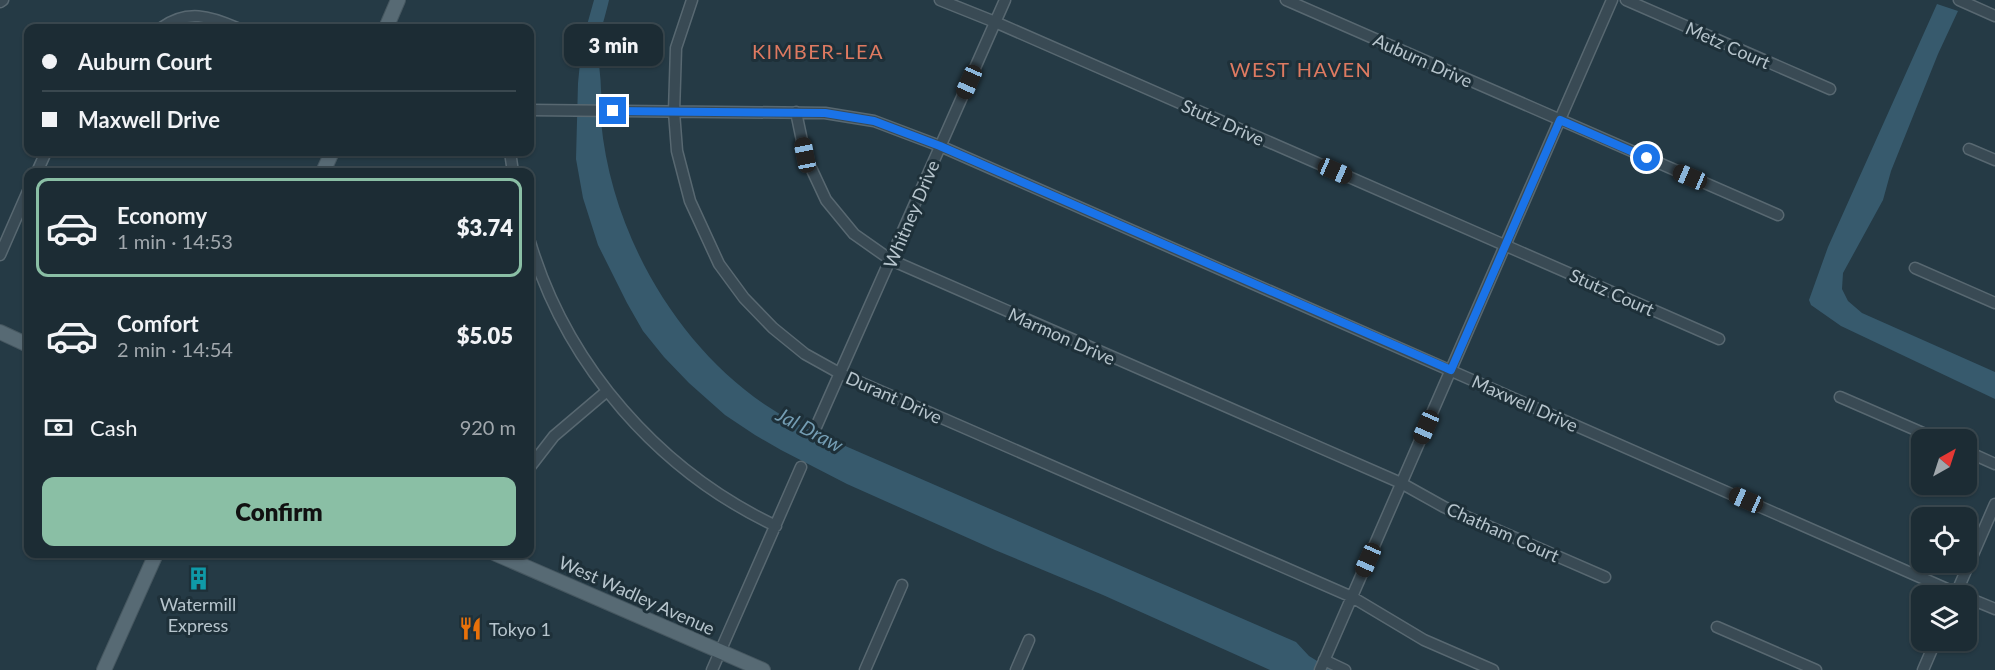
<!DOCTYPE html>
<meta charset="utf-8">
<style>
:root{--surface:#1c2c34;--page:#293840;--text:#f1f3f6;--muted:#a0a7ac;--line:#3a484f;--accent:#8abfa5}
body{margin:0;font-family:Lato,sans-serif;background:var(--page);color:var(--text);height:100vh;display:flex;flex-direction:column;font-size:22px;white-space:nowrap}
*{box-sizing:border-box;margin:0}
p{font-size:20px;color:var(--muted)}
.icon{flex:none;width:33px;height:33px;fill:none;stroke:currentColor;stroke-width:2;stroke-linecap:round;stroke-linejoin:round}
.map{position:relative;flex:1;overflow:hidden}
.drawer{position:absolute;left:24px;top:168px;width:510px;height:390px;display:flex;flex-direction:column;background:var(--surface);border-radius:12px;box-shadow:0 2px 4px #0004,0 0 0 2px var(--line)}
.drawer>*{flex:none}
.hud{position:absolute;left:24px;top:24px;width:510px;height:132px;border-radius:12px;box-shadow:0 2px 4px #0004,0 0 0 2px var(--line);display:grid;align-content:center;height:132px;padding:0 18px;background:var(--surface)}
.needle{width:39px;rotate:39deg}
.buttons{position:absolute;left:1911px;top:429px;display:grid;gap:12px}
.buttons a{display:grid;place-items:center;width:66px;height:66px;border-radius:12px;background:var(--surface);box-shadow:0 2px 4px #0004,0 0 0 2px var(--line);font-size:30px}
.end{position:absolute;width:27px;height:27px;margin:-14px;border:8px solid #1a73e8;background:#fff;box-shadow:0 0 0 3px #fff}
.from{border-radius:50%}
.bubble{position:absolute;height:42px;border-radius:12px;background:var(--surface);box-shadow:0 2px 4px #0004,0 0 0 2px var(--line);font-size:20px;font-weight:800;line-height:42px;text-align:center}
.car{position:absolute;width:18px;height:36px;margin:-18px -9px;border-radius:8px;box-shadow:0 0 4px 2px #0007;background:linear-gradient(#222 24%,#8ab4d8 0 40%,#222 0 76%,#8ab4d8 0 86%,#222 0)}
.hud b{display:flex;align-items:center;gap:21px;height:57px;font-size:22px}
.hud b+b{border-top:2px solid var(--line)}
.hud i{width:15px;height:15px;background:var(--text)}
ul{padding:10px 0 0;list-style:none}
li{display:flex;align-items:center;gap:18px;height:99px;margin:0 12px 9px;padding:0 6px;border:3px solid transparent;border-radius:12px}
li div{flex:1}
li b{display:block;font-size:22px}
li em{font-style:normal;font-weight:800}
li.on{border-color:var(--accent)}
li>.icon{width:54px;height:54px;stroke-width:1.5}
.pay{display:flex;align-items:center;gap:15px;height:66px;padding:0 18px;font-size:22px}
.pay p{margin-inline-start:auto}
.button{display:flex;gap:12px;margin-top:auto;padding:12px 18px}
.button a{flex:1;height:69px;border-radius:12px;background:var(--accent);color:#111;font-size:24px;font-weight:800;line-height:69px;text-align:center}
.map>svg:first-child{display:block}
.water{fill:#375a6d}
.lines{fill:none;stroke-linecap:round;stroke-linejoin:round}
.minor-casing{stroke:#586871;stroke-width:13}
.major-casing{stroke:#465760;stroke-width:16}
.minor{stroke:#394a54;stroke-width:10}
.major{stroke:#576a74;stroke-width:14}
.route{stroke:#1a73e8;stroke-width:8}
.labels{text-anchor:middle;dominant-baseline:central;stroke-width:6;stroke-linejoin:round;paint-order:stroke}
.street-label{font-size:18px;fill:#b7c5cd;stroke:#1e3039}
.poi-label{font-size:18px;fill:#b7c5cd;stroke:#1e3039}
.neighbourhood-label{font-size:20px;letter-spacing:1.5px;fill:#de7a61;stroke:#1e3039}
.water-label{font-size:20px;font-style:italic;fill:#749db3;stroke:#1e3039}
</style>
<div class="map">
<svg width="1995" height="670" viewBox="0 0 1995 670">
<rect width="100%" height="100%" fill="#253a45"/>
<path class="water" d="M 594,0 L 609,0 C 606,14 600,30 599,44 C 597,59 601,75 601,90 C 602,100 601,111 601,121 C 611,231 674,342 764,404 C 782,416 801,426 820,435 L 1296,642 L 1309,656 L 1332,670 L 1270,670 L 1103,595 L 995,550 L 847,484 L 781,450 L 755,435 L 725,415 L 689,383 L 664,357 L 643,331 L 627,303 L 598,245 L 583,198 L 576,159 L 578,83 L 582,43 Z
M 1937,4 L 1958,11 L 1938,54 L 1891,171 L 1883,200 L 1843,273 L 1842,289 L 1848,301 L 1862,313 L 1995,372 L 1995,399 L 1841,326 L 1811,305 L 1809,300 L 1828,247 Z"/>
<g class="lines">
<defs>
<path id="minor" d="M 692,0 L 676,48 L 674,112 L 677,151 L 690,201 L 719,264 L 744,298 L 773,328 L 805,354 L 841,374 L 1352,597 L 1424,640 L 1493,670
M 940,0 L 995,22 L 1719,339
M 1286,0 L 1778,215
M 1626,0 L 1830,89
M 1959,0 L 1995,16
M 0,2 L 3,0
M 161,28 C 187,9 210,16 237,28
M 530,110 L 825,113 L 874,121 L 940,146 L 1963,596
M 796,112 L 805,155 L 826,200 L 854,234 L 891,260 L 1401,483 L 1444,507 L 1605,577
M 1969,149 L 1995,160
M 510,152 L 513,172
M 37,172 L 46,152
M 530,242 C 567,366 659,471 776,526
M 0,255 L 28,191
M 1915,268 L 1995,303
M 1840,397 L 1939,440
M 816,427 L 1005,0
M 1966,451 L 1995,464
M 530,467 L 554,436 L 607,391
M 1955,596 L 1995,504
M 1966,597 L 1995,609
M 1717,627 L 1816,670
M 1324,660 L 1345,670
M 712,670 L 801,467
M 865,670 L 902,585
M 1016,670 L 1029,640
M 1320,670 L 1612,0
M 1923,670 L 1936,640"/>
<path id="major" d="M 386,28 L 398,0
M 323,172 L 332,152
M 0,332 L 28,345
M 496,554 L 763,670
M 104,670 L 156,554"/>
</defs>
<use href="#minor" class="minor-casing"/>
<use href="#major" class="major-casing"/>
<use href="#minor" class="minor"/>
<use href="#major" class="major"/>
</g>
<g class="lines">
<path class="route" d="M 613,111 L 825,113 L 874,121 L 940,146 L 1451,370 L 1560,120 L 1647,158"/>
</g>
<defs>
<symbol id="building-bare" viewBox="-9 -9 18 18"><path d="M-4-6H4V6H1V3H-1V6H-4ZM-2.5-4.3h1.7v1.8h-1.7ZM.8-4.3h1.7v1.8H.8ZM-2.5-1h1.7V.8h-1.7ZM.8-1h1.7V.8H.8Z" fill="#0f9aa8" stroke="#1e3039" stroke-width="2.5" paint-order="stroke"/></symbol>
<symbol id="restaurant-bare" viewBox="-9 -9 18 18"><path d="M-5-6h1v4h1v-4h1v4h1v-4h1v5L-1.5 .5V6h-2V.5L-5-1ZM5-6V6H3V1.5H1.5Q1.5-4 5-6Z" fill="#e8710a" stroke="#1e3039" stroke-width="2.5" paint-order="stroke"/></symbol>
</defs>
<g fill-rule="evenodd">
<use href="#building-bare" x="182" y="562" width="33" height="33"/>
<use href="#restaurant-bare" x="454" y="612" width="33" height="33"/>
</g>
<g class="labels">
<g class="street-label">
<text transform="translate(1728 45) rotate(24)">Metz Court</text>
<text transform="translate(1423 60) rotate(24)">Auburn Drive</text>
<text transform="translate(1223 122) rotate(24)">Stutz Drive</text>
<text transform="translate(911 214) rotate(-67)">Whitney Drive</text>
<text transform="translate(1612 292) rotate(24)">Stutz Court</text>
<text transform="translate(1062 336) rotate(24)">Marmon Drive</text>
<text transform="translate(894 397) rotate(24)">Durant Drive</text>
<text transform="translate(1525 403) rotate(24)">Maxwell Drive</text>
<text transform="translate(1503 532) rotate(24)">Chatham Court</text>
<text transform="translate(637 595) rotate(24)">West Wadley Avenue</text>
</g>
<g class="poi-label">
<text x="198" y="604">Watermill<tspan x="198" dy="21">Express</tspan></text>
<text x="489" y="629" text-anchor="start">Tokyo 1</text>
</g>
<g class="neighbourhood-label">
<text x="818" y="51">KIMBER-LEA</text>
<text x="1301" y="69">WEST HAVEN</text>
</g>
<g class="water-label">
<text transform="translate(810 429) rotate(28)">Jal Draw</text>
</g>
</g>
</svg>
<div class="buttons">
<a><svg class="needle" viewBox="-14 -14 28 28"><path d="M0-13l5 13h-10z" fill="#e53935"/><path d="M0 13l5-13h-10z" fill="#a0a7ac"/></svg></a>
<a><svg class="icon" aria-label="locate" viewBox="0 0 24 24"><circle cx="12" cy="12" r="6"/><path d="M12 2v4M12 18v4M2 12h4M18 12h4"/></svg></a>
<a><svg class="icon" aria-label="layers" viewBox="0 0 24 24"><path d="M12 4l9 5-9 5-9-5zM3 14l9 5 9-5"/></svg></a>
</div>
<i class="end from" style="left:1647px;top:158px"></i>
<i class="end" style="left:613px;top:111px"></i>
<div class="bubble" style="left:564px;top:24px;width:99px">3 min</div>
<i class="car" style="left:969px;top:82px;rotate:204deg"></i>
<i class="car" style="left:805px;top:155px;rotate:349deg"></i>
<i class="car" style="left:1335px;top:171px;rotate:114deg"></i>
<i class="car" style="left:1690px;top:177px;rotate:293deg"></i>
<i class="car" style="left:1426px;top:427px;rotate:204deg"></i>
<i class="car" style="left:1746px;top:500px;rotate:294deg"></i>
<i class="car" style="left:1368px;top:560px;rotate:204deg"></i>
<div class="hud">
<b><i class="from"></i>Auburn Court</b>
<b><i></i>Maxwell Drive</b>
</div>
<section class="drawer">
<ul>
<li class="on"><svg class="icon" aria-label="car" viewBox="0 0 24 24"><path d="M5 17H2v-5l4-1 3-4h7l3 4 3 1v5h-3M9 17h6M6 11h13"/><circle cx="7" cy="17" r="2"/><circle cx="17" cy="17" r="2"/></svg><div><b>Economy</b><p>1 min · 14:53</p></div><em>$3.74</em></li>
<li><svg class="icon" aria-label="car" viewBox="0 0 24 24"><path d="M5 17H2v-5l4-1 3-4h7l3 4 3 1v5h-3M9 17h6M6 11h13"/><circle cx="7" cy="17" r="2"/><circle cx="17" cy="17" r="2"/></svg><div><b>Comfort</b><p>2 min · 14:54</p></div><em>$5.05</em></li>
</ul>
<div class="pay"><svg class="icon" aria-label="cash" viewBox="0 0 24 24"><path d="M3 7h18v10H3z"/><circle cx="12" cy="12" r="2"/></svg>Cash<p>920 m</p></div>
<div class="button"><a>Confirm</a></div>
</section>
</div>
